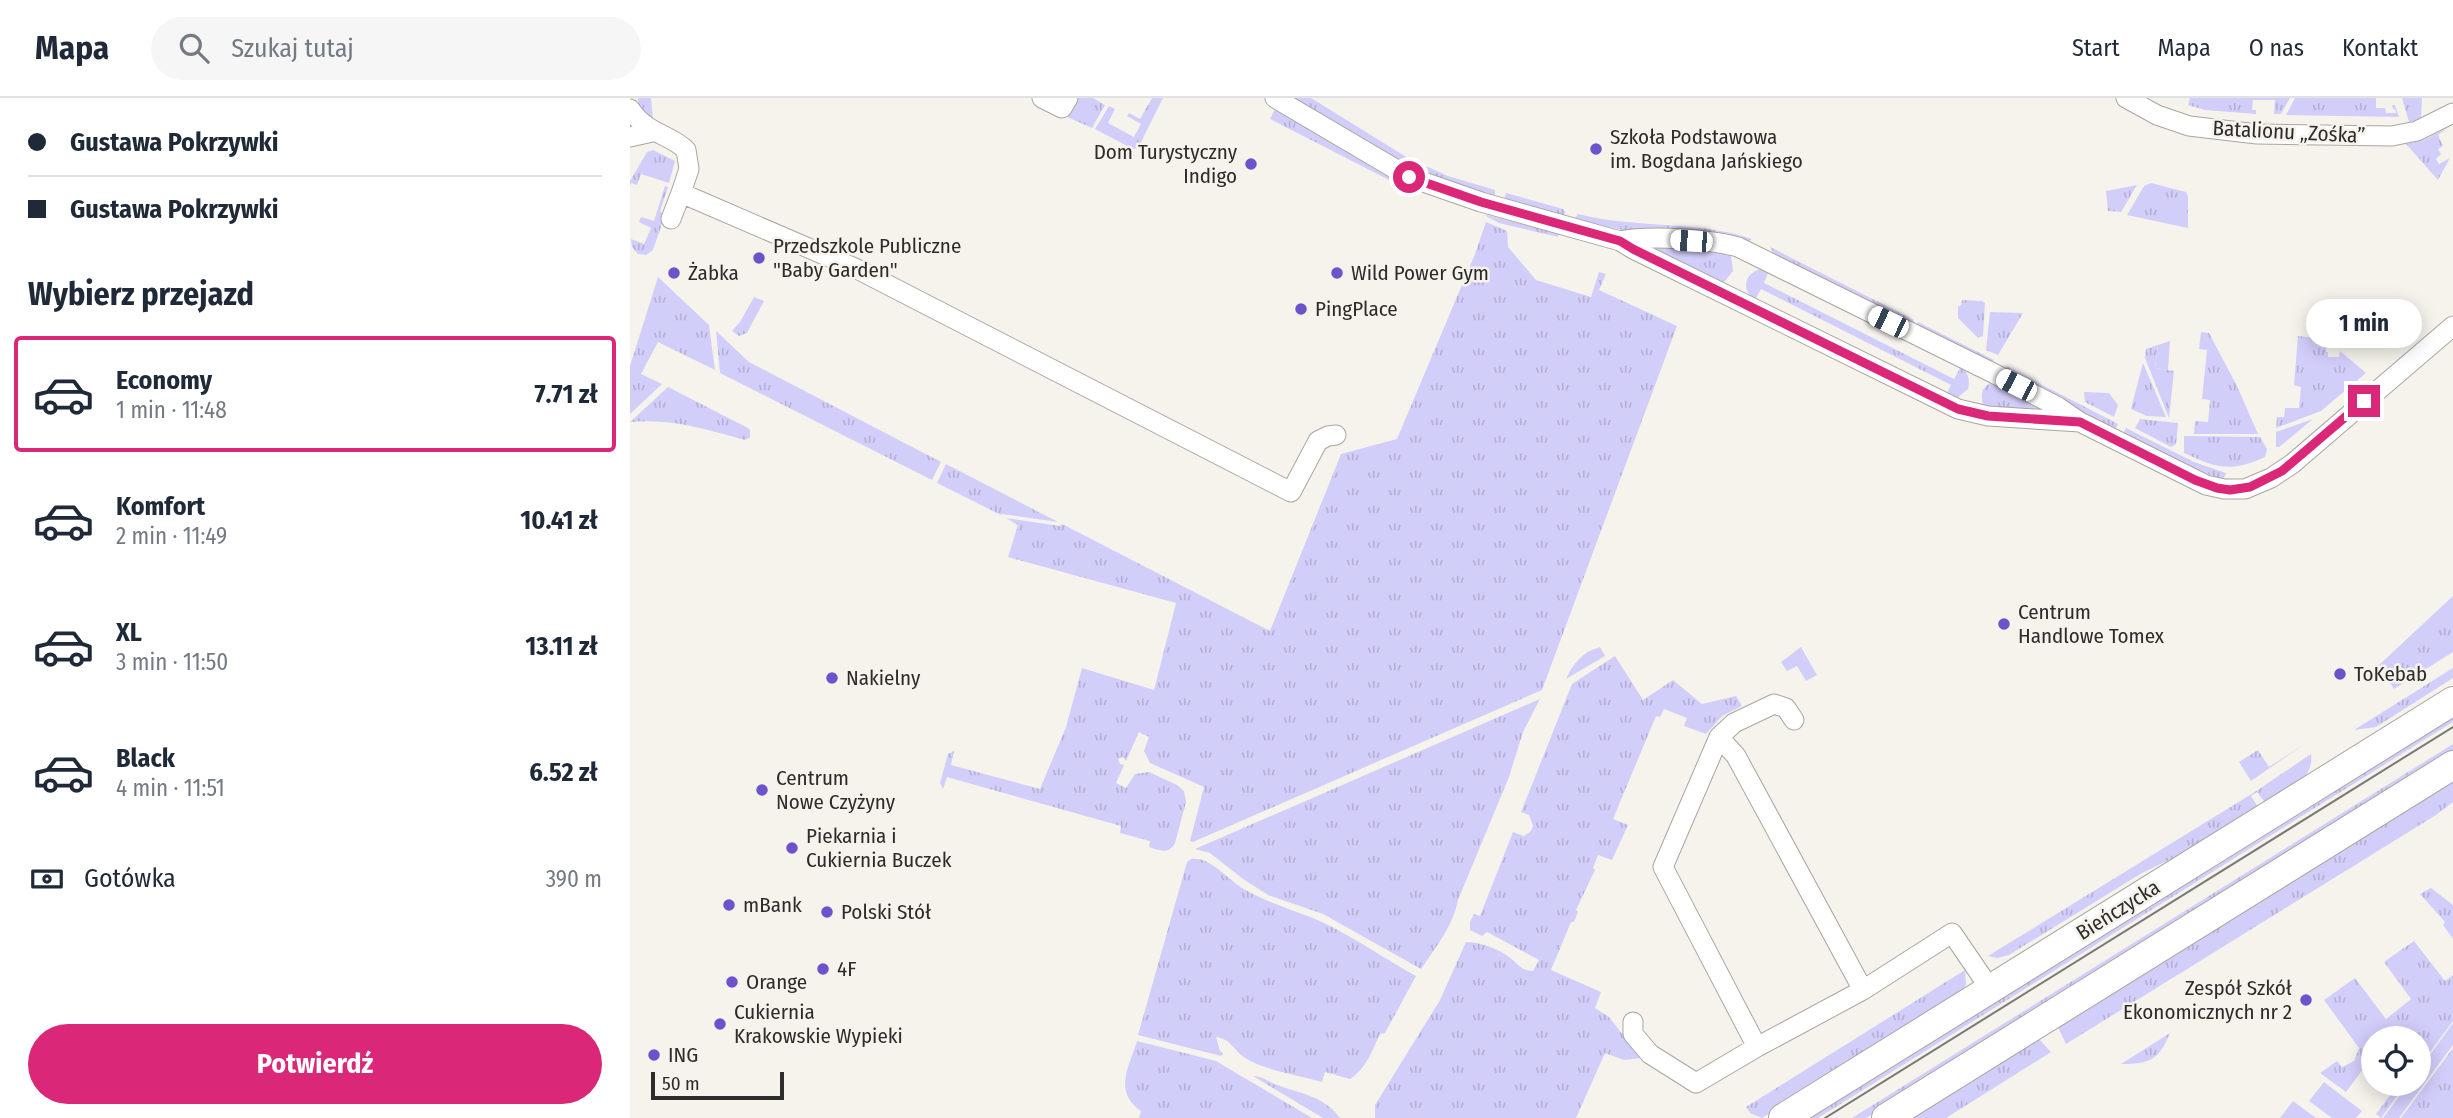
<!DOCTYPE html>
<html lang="pl">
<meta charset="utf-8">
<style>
:root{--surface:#fff;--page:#f6f6f7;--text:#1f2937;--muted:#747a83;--line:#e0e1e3;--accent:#db2777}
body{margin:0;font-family:"Fira Sans Condensed",sans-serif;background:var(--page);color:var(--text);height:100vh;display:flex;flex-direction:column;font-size:26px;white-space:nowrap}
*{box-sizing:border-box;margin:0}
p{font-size:23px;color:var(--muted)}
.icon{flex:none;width:38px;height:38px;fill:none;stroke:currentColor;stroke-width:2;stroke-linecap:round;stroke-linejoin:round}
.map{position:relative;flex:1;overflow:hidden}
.drawer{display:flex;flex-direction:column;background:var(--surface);width:630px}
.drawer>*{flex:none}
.hud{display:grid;align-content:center;height:154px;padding:0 28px;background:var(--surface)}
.buttons{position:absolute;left:1731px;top:928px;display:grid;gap:14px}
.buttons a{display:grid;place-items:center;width:70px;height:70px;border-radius:50%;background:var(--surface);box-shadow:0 4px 18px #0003;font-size:35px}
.scale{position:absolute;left:21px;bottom:18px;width:133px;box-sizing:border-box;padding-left:7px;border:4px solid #2e2c2a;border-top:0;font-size:19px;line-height:24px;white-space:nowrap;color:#2e2c2a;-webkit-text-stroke:5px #f6f3ed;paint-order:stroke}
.end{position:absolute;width:32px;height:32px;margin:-16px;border:9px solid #db2777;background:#fff;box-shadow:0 0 0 4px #fff}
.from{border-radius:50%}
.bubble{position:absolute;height:49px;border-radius:24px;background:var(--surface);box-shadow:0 4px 18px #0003;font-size:23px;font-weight:700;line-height:49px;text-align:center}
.car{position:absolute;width:21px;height:42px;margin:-21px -10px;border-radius:9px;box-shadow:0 0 5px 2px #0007;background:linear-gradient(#fff 24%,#345 0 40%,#fff 0 76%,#345 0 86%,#fff 0)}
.hud b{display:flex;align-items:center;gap:24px;height:66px;font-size:26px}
.hud b+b{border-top:2px solid var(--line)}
.hud i{width:18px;height:18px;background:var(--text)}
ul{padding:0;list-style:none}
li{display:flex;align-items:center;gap:21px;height:116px;margin:0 14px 10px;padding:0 14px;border:4px solid transparent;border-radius:7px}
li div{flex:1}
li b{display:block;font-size:26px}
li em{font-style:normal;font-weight:700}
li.active{border-color:var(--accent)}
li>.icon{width:63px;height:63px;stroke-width:1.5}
h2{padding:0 28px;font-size:32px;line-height:84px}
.pay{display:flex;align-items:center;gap:18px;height:77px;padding:0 28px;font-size:26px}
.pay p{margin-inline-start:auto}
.button{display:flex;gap:14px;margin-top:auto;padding:14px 28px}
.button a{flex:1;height:80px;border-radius:42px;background:var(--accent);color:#fff;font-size:28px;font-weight:700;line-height:80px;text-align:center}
header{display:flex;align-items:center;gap:42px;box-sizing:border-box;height:98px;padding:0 35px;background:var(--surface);border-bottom:2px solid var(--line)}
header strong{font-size:33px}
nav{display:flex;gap:38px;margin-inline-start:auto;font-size:24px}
.search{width:490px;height:63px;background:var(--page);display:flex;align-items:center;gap:18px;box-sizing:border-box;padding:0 24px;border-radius:38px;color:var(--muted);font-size:26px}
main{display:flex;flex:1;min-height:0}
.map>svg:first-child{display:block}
.grass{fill:url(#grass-tufts)}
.green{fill:#d2cefa}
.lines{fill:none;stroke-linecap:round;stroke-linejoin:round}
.minor-casing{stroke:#a9a6a1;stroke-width:21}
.secondary-casing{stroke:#a9a6a1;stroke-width:30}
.minor{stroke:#fff;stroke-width:19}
.secondary{stroke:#fff;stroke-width:28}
.tram{stroke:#7b7976;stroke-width:2}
.route{stroke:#db2777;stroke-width:9}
.poi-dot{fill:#6d52cc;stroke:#f6f3ed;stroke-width:2.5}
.labels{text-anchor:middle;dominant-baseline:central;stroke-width:5;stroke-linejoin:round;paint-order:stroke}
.street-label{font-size:21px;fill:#2e2c2a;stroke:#f6f3ed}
.poi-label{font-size:21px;fill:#2e2c2a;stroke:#f6f3ed;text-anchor:start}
</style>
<header>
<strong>Mapa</strong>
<div class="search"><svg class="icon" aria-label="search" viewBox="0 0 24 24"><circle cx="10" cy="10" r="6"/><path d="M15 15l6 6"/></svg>Szukaj tutaj</div>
<nav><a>Start</a><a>Mapa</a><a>O nas</a><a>Kontakt</a></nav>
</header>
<main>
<section class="drawer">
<div class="hud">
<b><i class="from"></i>Gustawa Pokrzywki</b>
<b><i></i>Gustawa Pokrzywki</b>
</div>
<h2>Wybierz przejazd</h2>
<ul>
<li class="active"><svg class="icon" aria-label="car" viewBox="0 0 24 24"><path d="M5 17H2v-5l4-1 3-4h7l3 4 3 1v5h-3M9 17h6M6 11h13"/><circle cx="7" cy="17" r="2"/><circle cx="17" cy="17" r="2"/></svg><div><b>Economy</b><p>1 min · 11:48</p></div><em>7.71 zł</em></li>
<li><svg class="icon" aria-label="car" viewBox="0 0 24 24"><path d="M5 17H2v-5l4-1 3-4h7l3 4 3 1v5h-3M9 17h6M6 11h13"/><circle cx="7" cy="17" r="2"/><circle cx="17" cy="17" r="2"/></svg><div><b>Komfort</b><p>2 min · 11:49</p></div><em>10.41 zł</em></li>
<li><svg class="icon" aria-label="car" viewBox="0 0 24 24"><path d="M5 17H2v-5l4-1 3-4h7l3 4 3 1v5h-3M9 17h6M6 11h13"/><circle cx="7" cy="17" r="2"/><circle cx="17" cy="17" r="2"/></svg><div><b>XL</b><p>3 min · 11:50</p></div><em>13.11 zł</em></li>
<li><svg class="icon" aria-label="car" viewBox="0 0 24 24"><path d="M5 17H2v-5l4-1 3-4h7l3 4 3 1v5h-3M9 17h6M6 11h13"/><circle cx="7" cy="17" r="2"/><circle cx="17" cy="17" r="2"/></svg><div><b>Black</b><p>4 min · 11:51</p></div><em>6.52 zł</em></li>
</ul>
<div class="pay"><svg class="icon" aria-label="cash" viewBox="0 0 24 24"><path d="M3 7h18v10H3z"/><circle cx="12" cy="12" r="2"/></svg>Gotówka<p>390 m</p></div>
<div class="button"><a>Potwierdź</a></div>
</section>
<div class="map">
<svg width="1823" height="1020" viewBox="0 0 1823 1020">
<defs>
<pattern id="grass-tufts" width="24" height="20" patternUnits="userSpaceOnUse" patternTransform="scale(1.75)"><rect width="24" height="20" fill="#d2cefa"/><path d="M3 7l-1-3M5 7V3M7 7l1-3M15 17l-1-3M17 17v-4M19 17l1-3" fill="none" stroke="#b5b1d6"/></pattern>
</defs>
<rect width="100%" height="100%" fill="#f6f3ed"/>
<path class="grass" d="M 8,0 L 21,0 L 23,22 C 15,16 7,10 8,0 Z
M 447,0 L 463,0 L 475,7 L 462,30 L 437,19 Z
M 522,0 L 533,0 L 508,50 L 503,51 L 465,31 L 479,8 L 485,11 L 478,25 L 504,39 L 511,26 L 497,18 L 499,15 L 510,21 Z
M 664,0 L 681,0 L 778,60 L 818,78 L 865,92 L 864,99 L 805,79 L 766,62 Z
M 1560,0 L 1660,0 L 1651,16 L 1644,16 L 1645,2 L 1623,2 L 1622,12 L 1626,12 L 1626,16 L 1575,12 L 1558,7 Z
M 1665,0 L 1746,0 L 1746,10 L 1755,10 L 1756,15 L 1766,15 L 1766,12 L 1763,11 L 1762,7 L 1765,7 L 1769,19 L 1656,17 Z
M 1772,0 L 1792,0 L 1791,21 L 1779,24 Z
M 645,11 L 759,79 L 759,82 L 640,21 Z
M 1819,29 L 1808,37 L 1813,48 L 1808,51 L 1811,56 L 1806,61 L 1809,66 L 1820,60 L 1808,82 L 1776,46 L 1794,42 Z
M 23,52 L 45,63 L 39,85 L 11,76 L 7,87 L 1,85 L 0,88 L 0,83 L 17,54 Z
M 1521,85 L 1556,94 L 1558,99 L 1558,130 L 1497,117 L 1514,88 Z
M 1507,87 L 1491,114 L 1478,113 L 1476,93 Z
M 35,88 L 38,89 L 30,113 L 35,117 L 23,152 L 16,157 L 8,156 L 2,149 L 1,141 L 14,146 L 21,130 L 9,124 L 11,119 L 24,123 Z
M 876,95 L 933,111 L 935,114 L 934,118 L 874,102 Z
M 948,116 C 1005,131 1067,122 1122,141 L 1117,145 L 1001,134 L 944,121 Z
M 857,117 L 929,136 L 928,139 L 869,125 L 856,118 Z
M 856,124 L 877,133 L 878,149 L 906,182 L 961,199 L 969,174 L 976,176 L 969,192 L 1047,228 L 912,592 L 563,744 L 560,743 L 574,689 L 520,665 L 514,653 L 519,639 L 509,634 L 496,663 L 493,659 L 488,661 L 490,666 L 494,667 L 486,685 L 496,690 L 505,676 L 519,674 L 547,687 L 554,693 L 556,704 L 545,745 C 539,757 529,752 519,749 L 520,743 L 490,735 L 491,728 L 317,679 L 313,691 L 310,685 L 318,656 L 324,653 L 321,667 L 410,691 L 436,629 L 452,570 L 524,592 L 546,505 L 378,459 L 388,427 L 376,420 L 430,428 L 432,426 L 640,533 L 711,356 L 767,341 L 845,156 Z
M 1008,145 L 1091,150 L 1101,157 L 1103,173 L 1094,184 L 1088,186 Z
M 1140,149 L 1284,222 L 1281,228 L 1144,157 Z
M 1130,171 L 1139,173 L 1134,185 L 1324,281 L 1330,270 C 1339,274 1340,282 1338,291 L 1327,300 L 1315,299 L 1321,287 L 1131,191 L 1125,202 C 1111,192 1114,176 1130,171 Z
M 28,179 L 79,227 L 85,272 L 28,244 L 11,276 L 32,286 L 0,316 L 0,268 Z
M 124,199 L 134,203 L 117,235 L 109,238 L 102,233 L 110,224 Z
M 1332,202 L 1352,203 L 1355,205 L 1353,238 L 1348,240 L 1328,220 L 1328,209 L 1331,207 Z
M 1360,214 L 1393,215 L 1368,257 L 1356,252 Z
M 1288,224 L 1364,262 L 1358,267 L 1285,229 Z
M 86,233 L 119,264 L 311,364 L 302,382 L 90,275 Z
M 1571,234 L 1579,235 L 1607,288 L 1628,336 L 1564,336 L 1565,323 L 1578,324 L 1580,302 L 1572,301 L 1577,252 L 1569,251 Z
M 1668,238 L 1697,241 L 1696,254 L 1698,254 L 1698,259 L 1709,259 L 1710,253 L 1736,275 L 1691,313 L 1646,330 L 1647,319 L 1654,319 L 1655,310 L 1669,310 L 1671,289 L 1664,287 Z
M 1528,247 L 1525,270 L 1544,273 L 1539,320 L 1515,260 L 1516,251 Z
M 1513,265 L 1536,319 L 1517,318 L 1501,311 Z
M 1376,268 L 1488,326 L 1485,332 L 1376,276 Z
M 1363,284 L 1425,313 L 1361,313 L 1353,307 C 1350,296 1352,288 1363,284 Z
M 38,289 L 118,330 L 120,332 L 120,339 L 115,342 C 76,331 41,320 0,324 Z
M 1454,294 L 1479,295 L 1488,307 L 1484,319 L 1455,304 Z
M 1510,321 L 1548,325 L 1546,346 L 1541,349 L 1505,330 Z
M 1683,321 L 1649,349 L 1646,349 L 1646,334 Z
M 1496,330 L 1564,364 L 1596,375 L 1593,382 L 1539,360 L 1493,336 Z
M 1554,338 L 1630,339 L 1637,351 L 1635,359 C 1600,375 1587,370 1554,355 Z
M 316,366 L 428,424 L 372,416 L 371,417 L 307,385 Z
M 1823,498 L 1823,554 L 1764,591 L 1749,567 Z
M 970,549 L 975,558 L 936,581 C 943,565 953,554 970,549 Z
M 985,558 L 1013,602 L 1043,582 L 1072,606 L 1106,598 L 1112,608 L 1092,618 L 1076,636 L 1054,628 L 1057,620 L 1034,611 L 1030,619 L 1026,618 L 983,721 L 998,727 L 982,762 L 968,757 L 963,770 L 965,772 L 946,812 L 948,814 L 944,824 L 941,824 L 921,872 L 971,894 L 965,910 L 979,919 L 1011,960 L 994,962 L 975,955 L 946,1020 L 745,1020 L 745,1007 L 810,902 L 836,844 C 851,844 868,851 879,859 C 890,867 888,871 903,873 L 909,862 L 857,834 L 852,838 L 840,832 L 840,824 L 844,816 L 850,818 L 883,734 L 894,738 L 901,733 L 903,728 L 899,717 L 891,714 L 942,586 Z
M 1823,570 L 1823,580 L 1746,629 L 1724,632 Z
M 910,601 L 893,634 L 879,679 L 828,802 C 823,828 806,849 791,871 L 693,816 L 638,797 L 613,781 L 580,755 L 565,751 Z
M 1823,615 L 1823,624 L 1794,642 L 1188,1020 L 1173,1020 Z
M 1676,645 L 1621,683 L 1609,664 L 1628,652 L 1639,669 Z
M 1823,646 L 1823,654 L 1236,1020 L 1222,1020 Z
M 1681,656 C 1685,683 1655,693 1636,706 L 1627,694 L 1621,698 L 1628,709 L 1562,751 L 1512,775 L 1379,857 L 1367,860 L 1358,858 L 1628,692 Z
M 1823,682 L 1823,704 L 1806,717 L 1436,946 L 1427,927 Z
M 561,761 C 581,759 596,780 612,790 C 637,805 665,812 692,824 C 724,839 755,861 786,878 L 755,935 L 750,936 C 742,953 736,971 720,981 L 695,974 L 692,984 C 669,977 637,973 617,961 C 604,954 602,941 586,939 L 590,953 L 593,956 L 591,958 L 508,937 L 557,764 Z
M 1801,790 L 1823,807 L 1823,841 L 1813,827 L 1815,824 L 1790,796 Z
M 1784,843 L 1815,883 L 1823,877 L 1823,923 L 1789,969 L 1788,940 L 1743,940 L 1743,958 L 1716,994 L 1690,975 L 1707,963 L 1712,969 L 1724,963 L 1729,950 L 1694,902 L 1725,880 L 1756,921 L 1781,901 L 1754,864 Z
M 1335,872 L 1336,886 L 1333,894 L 1132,1020 L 1120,1015 L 1116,1009 Z
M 1540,935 C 1529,962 1520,966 1491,966 Z
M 1407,939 L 1421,954 L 1316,1020 L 1278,1020 Z
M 507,943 L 586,963 L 682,1020 L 509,1020 L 511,1013 C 483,994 499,969 507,943 Z
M 1823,950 L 1823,1020 L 1771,1020 Z
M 623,978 C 632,978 637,983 645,986 C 670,996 693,997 710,1020 L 693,1020 Z
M 1769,985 L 1777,985 L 1751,1020 L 1746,1016 Z"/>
<path class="green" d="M 1540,243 L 1538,272 L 1525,270 L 1528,247 Z
M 1171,549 L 1187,577 L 1176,583 L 1167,568 L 1157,573 L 1151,564 Z
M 1823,925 L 1823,947 L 1769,1020 L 1753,1020 L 1779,985 L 1788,985 L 1789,972 Z
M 1694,984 L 1732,1013 L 1726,1020 L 1702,1020 L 1679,1003 Z
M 1663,1003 L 1686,1020 L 1650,1020 Z"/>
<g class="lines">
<defs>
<path id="minor" d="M 412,0 L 432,10 L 438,0
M 645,0 L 779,79 L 851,104 L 990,143 L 1003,151 L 1328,311 L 1358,318 L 1450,324
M 1496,0 L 1527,17 L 1559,28 L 1627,36 L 1762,38 L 1787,33 L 1823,15
M 0,11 C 17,37 39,35 56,52 L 59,71 L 51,95 L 227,171 L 661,394 L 688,343 L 698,338 L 706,337
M 0,39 L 22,34
M 41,121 L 51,95
M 990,143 C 1020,137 1079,141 1108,149 L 1365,276 L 1428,309 L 1450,324 L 1576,387 L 1594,391 L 1615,391 L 1641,380 L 1662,366 L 1823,228
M 1089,639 L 1106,658 L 1233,892
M 1003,924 L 1003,936 L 1020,956 L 1066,985 L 1127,949 L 1233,892 L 1322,835 L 1361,892
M 1127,949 L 1033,769 L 1089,639 L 1104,625 L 1144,606 L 1156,610 L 1164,622"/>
<path id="secondary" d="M 1153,1020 L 1823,603
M 1256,1020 L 1823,667"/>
</defs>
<use href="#minor" class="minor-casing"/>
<use href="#secondary" class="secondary-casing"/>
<use href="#minor" class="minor"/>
<use href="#secondary" class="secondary"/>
<path class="tram" d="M 1195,1020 L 1823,629"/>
</g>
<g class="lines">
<path class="route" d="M 779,79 L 851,104 L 990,143 L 1003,151 L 1328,311 L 1358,318 L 1450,324 L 1565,382 L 1587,390 L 1600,392 L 1620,389 L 1652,373 L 1734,303"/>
</g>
<g class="poi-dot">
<circle cx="966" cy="51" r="7"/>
<circle cx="621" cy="66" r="7"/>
<circle cx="129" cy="160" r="7"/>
<circle cx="44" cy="175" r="7"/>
<circle cx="707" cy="175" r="7"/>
<circle cx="671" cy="211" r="7"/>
<circle cx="1374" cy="526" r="7"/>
<circle cx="1710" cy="576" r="7"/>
<circle cx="202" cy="580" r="7"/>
<circle cx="132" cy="692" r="7"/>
<circle cx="162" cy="750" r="7"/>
<circle cx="99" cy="807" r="7"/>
<circle cx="197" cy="814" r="7"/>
<circle cx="193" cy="871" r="7"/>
<circle cx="102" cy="884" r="7"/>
<circle cx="1676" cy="902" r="7"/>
<circle cx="90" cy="926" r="7"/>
<circle cx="24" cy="957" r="7"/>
</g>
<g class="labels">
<g class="street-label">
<text transform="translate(1659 34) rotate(3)">Batalionu „Zośka”</text>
<text transform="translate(1488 812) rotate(-32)">Bieńczycka</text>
</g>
<g class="poi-label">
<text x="980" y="39">Szkoła Podstawowa<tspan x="980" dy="24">im. Bogdana Jańskiego</tspan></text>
<text x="607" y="54" text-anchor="end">Dom Turystyczny<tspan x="607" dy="24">Indigo</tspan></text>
<text x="143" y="148">Przedszkole Publiczne<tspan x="143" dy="24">"Baby Garden"</tspan></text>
<text x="58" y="175">Żabka</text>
<text x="721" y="175">Wild Power Gym</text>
<text x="685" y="211">PingPlace</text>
<text x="1388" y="514">Centrum<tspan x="1388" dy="24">Handlowe Tomex</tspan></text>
<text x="1724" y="576">ToKebab</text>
<text x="216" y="580">Nakielny</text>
<text x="146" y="680">Centrum<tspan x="146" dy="24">Nowe Czyżyny</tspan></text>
<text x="176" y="738">Piekarnia i<tspan x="176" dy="24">Cukiernia Buczek</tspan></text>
<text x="113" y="807">mBank</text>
<text x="211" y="814">Polski Stół</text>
<text x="207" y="871">4F</text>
<text x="116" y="884">Orange</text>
<text x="1662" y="890" text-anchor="end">Zespół Szkół<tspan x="1662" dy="24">Ekonomicznych nr 2</tspan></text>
<text x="104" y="914">Cukiernia<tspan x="104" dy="24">Krakowskie Wypieki</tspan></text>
<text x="38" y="957">ING</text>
</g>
</g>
</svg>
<div class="buttons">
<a><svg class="icon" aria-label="locate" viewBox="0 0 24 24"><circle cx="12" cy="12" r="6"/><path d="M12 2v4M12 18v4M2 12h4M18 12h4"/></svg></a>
</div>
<div class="scale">50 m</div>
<i class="end from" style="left:779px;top:79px"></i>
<i class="end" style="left:1734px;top:303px"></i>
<div class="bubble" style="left:1676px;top:201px;width:116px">1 min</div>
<i class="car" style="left:1061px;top:143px;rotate:274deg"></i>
<i class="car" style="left:1258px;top:224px;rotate:296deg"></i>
<i class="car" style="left:1386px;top:287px;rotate:297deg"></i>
</div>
</main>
